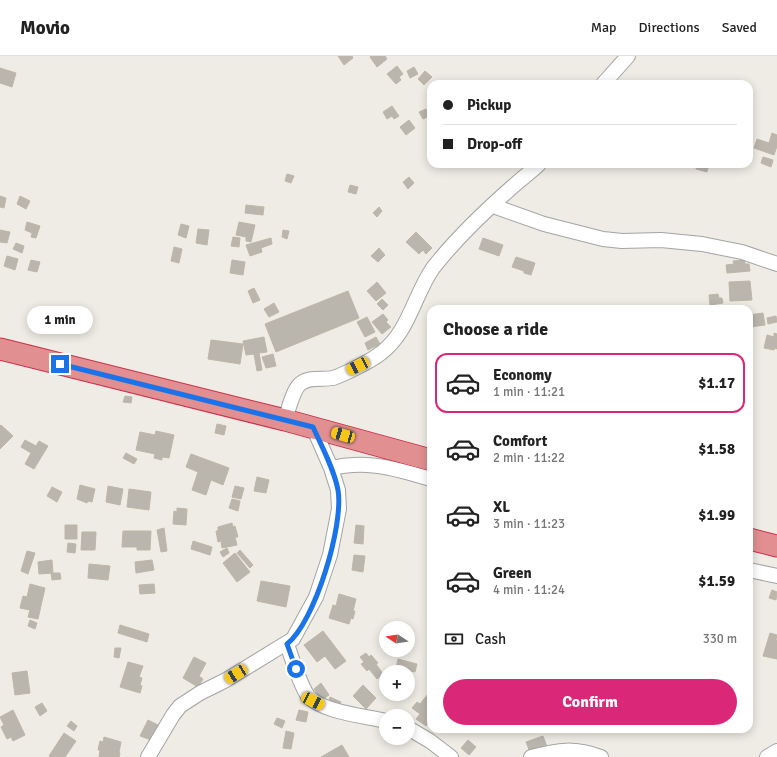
<!DOCTYPE html>
<meta charset="utf-8">
<style>
:root{--surface:#fff;--page:#f6f6f6;--text:#222;--muted:#767676;--line:#e0e0e0;--accent:#db2777}
body{margin:0;font-family:Signika,sans-serif;background:var(--page);color:var(--text);height:100vh;display:flex;flex-direction:column;font-size:15px;white-space:nowrap}
*{box-sizing:border-box;margin:0}
p{font-size:13px;color:var(--muted)}
.icon{flex:none;width:22px;height:22px;fill:none;stroke:currentColor;stroke-width:2;stroke-linecap:round;stroke-linejoin:round}
.map{position:relative;flex:1;overflow:hidden}
.panel{position:absolute;left:427px;top:249px;width:326px;height:428px;display:flex;flex-direction:column;background:var(--surface);border-radius:12px;box-shadow:0 2px 10px #0003}
.panel>*{flex:none}
.hud{position:absolute;left:427px;top:24px;width:326px;height:88px;border-radius:12px;box-shadow:0 2px 10px #0003;display:grid;align-content:center;height:88px;padding:0 16px;background:var(--surface)}
.needle{width:26px;rotate:282deg}
.tools{position:absolute;left:379px;top:565px;display:grid;gap:8px}
.tools a{display:grid;place-items:center;width:36px;height:36px;border-radius:50%;background:var(--surface);box-shadow:0 2px 10px #0003;font-size:20px}
.end{position:absolute;width:18px;height:18px;margin:-9px;border:5px solid #1a73e8;background:#fff;box-shadow:0 0 0 2px #fff}
.from{border-radius:50%}
.bubble{position:absolute;height:28px;border-radius:14px;background:var(--surface);box-shadow:0 2px 10px #0003;font-size:13px;font-weight:700;line-height:28px;text-align:center}
.car{position:absolute;width:12px;height:24px;margin:-12px -6px;border-radius:5px;box-shadow:0 0 3px 1px #0007;background:linear-gradient(#f5c518 24%,#345 0 40%,#f5c518 0 76%,#345 0 86%,#f5c518 0)}
.hud b{display:flex;align-items:center;gap:14px;height:38px;font-size:15px}
.hud b+b{border-top:1px solid var(--line)}
.hud i{width:10px;height:10px;background:var(--text)}
ul{padding:0;list-style:none}
li{display:flex;align-items:center;gap:12px;height:60px;margin:0 8px 6px;padding:0 8px;border:2px solid transparent;border-radius:12px}
li div{flex:1}
li b{display:block;font-size:15px}
li em{font-style:normal;font-weight:700}
li.active{border-color:var(--accent)}
li>.icon{width:36px;height:36px;stroke-width:1.5}
h2{padding:0 16px;font-size:18px;line-height:48px}
.pay{display:flex;align-items:center;gap:10px;height:44px;padding:0 16px;font-size:15px}
.pay p{margin-inline-start:auto}
.primary-button{display:flex;gap:8px;margin-top:auto;padding:8px 16px}
.primary-button a{flex:1;height:46px;border-radius:24px;background:var(--accent);color:#fff;font-size:16px;font-weight:700;line-height:46px;text-align:center}
header{display:flex;align-items:center;gap:24px;box-sizing:border-box;height:56px;padding:0 20px;background:var(--surface);border-bottom:1px solid var(--line)}
header strong{font-size:19px}
nav{display:flex;gap:22px;margin-inline-start:auto;font-size:14px}
.map>svg:first-child{display:block}
.building{fill:#bab5ad;stroke:#bfb6a7}
.lines{fill:none;stroke-linecap:round;stroke-linejoin:round}
.minor-casing{stroke:#a4a4a4;stroke-width:16}
.highway-casing{stroke:#cf2e49;stroke-width:23}
.minor{stroke:#fff;stroke-width:14}
.highway{stroke:#e18f90;stroke-width:21}
.route{stroke:#1a73e8;stroke-width:5}
</style>
<header>
<strong>Movio</strong>
<nav><a>Map</a><a>Directions</a><a>Saved</a></nav>
</header>
<div class="map">
<svg width="777" height="701" viewBox="0 0 777 701">
<rect width="100%" height="100%" fill="#eeece4"/>
<path class="building" d="M 338,0 L 352,0 L 353,2 L 344,9 Z
M 371,0 L 385,0 L 387,3 L 377,11 L 370,1 Z
M 397,10 L 403,18 L 399,21 L 401,24 L 396,28 L 387,18 Z
M 414,11 L 418,18 L 410,22 L 407,15 Z
M 0,12 L 16,17 L 12,31 L 0,27 Z
M 425,15 L 432,21 L 424,29 L 418,23 Z
M 392,50 L 399,60 L 394,63 L 392,60 L 387,63 L 383,56 Z
M 426,53 L 430,60 L 423,63 L 419,56 Z
M 409,64 L 415,72 L 406,79 L 400,71 Z
M 772,77 L 777,79 L 777,90 L 774,99 L 754,92 L 757,83 L 769,87 Z
M 763,101 L 773,104 L 771,111 L 761,107 Z
M 697,108 L 709,108 L 707,116 L 696,113 Z
M 287,118 L 294,120 L 291,127 L 285,125 Z
M 409,121 L 414,127 L 408,133 L 403,126 Z
M 350,129 L 358,131 L 356,138 L 348,136 Z
M 0,140 L 6,142 L 4,152 L 0,151 Z
M 20,140 L 30,145 L 26,153 L 17,148 Z
M 246,149 L 264,151 L 263,159 L 245,157 Z
M 379,151 L 382,155 L 377,161 L 373,157 Z
M 27,166 L 40,170 L 36,182 L 31,181 L 32,177 L 25,174 Z
M 239,166 L 255,169 L 251,186 L 246,185 L 246,181 L 236,179 Z
M 181,168 L 189,170 L 186,182 L 178,179 Z
M 198,173 L 209,174 L 207,189 L 196,187 Z
M 0,174 L 10,176 L 7,187 L 0,186 Z
M 283,174 L 289,175 L 287,183 L 282,181 Z
M 416,176 L 432,192 L 426,198 L 423,194 L 419,198 L 406,186 Z
M 233,181 L 240,182 L 239,191 L 231,190 Z
M 271,182 L 272,188 L 261,192 L 262,196 L 250,200 L 246,189 Z
M 483,182 L 503,189 L 499,200 L 479,193 Z
M 16,187 L 24,190 L 22,197 L 13,193 Z
M 174,191 L 182,193 L 179,207 L 171,205 Z
M 379,192 L 385,199 L 378,206 L 371,200 Z
M 7,200 L 18,203 L 15,214 L 4,210 Z
M 516,201 L 535,207 L 531,219 L 524,217 L 524,215 L 512,211 Z
M 31,204 L 40,206 L 37,216 L 28,214 Z
M 232,204 L 245,206 L 243,219 L 230,217 Z
M 744,204 L 745,208 L 749,208 L 750,215 L 727,217 L 726,209 L 734,208 L 733,205 Z
M 750,225 L 752,244 L 730,245 L 729,226 Z
M 377,226 L 386,237 L 376,245 L 367,235 Z
M 254,232 L 260,244 L 253,247 L 248,235 Z
M 348,235 L 359,262 L 276,296 L 265,268 Z
M 718,238 L 719,242 L 722,242 L 723,247 L 710,249 L 709,239 Z
M 382,243 L 388,249 L 383,254 L 377,248 Z
M 274,247 L 279,256 L 269,261 L 264,253 Z
M 763,257 L 765,269 L 750,271 L 749,259 Z
M 383,258 L 388,264 L 386,266 L 391,271 L 382,278 L 372,266 Z
M 776,260 L 777,266 L 768,268 L 767,262 Z
M 367,261 L 375,276 L 365,281 L 357,266 Z
M 774,277 L 777,278 L 777,293 L 775,292 L 774,294 L 764,292 L 767,279 L 774,281 Z
M 264,281 L 267,296 L 259,297 L 262,314 L 257,315 L 254,298 L 246,299 L 243,285 Z
M 376,281 L 380,288 L 368,294 L 365,287 Z
M 211,284 L 243,288 L 240,308 L 208,303 Z
M 273,298 L 276,310 L 266,312 L 262,301 Z
M 125,340 L 132,341 L 131,347 L 123,346 Z
M 217,368 L 226,370 L 224,379 L 215,377 Z
M 1,369 L 13,380 L 0,393 L 0,370 Z
M 156,375 L 174,379 L 169,402 L 162,401 L 162,404 L 154,402 L 155,398 L 136,394 L 140,376 L 155,379 Z
M 25,384 L 36,390 L 39,385 L 48,390 L 34,413 L 25,408 L 31,397 L 21,391 Z
M 126,397 L 137,403 L 134,408 L 123,402 Z
M 191,398 L 229,412 L 223,429 L 211,424 L 206,439 L 192,434 L 198,416 L 186,411 Z
M 257,421 L 269,424 L 266,437 L 254,435 Z
M 80,429 L 95,433 L 92,446 L 88,445 L 87,447 L 77,443 Z
M 108,430 L 123,433 L 120,449 L 106,446 Z
M 235,430 L 244,432 L 241,443 L 232,441 Z
M 52,431 L 62,436 L 57,446 L 47,440 Z
M 129,433 L 151,436 L 149,454 L 127,451 Z
M 232,443 L 240,445 L 238,455 L 229,452 Z
M 177,452 L 187,453 L 186,469 L 173,468 L 174,455 L 177,456 Z
M 232,467 L 233,471 L 235,470 L 238,481 L 235,481 L 237,489 L 222,492 L 221,485 L 218,486 L 216,475 L 218,475 L 218,471 Z
M 65,469 L 77,469 L 77,483 L 65,483 Z
M 356,469 L 364,470 L 363,488 L 354,487 Z
M 164,472 L 167,495 L 161,496 L 157,474 Z
M 123,475 L 151,475 L 150,494 L 137,494 L 137,491 L 122,491 Z
M 82,476 L 96,476 L 95,494 L 81,494 Z
M 193,485 L 212,491 L 210,499 L 191,493 Z
M 68,487 L 76,488 L 75,497 L 67,496 Z
M 227,492 L 229,497 L 223,501 L 220,496 Z
M 240,494 L 253,509 L 250,512 L 237,497 Z
M 27,495 L 35,497 L 28,518 L 21,515 Z
M 235,497 L 250,516 L 237,526 L 223,507 Z
M 354,499 L 365,500 L 363,516 L 352,514 Z
M 52,504 L 53,517 L 39,518 L 38,506 Z
M 152,504 L 154,514 L 136,517 L 135,506 Z
M 89,508 L 110,510 L 108,524 L 88,522 Z
M 51,517 L 60,517 L 61,523 L 52,524 Z
M 261,525 L 290,530 L 286,551 L 257,545 Z
M 30,528 L 45,532 L 38,563 L 28,561 L 30,554 L 20,552 L 23,540 L 27,541 Z
M 154,528 L 155,537 L 140,538 L 139,529 Z
M 772,534 L 777,536 L 776,544 L 769,542 Z
M 339,538 L 356,543 L 353,555 L 355,555 L 353,563 L 351,562 L 349,568 L 329,562 L 333,549 L 336,550 Z
M 30,564 L 37,567 L 35,573 L 28,570 Z
M 120,569 L 149,578 L 147,586 L 118,577 Z
M 323,575 L 346,605 L 335,613 L 325,600 L 317,606 L 304,589 Z
M 770,577 L 777,579 L 776,584 L 777,585 L 777,603 L 763,600 Z
M 115,592 L 121,592 L 119,602 L 114,601 Z
M 366,597 L 369,601 L 371,599 L 378,607 L 376,608 L 383,618 L 377,623 L 369,613 L 367,615 L 361,608 L 364,606 L 360,601 Z
M 194,601 L 206,607 L 199,620 L 203,623 L 198,631 L 183,622 Z
M 398,603 L 417,608 L 415,616 L 396,612 Z
M 128,606 L 143,610 L 139,621 L 142,622 L 140,629 L 142,630 L 140,637 L 120,631 Z
M 27,615 L 30,637 L 15,639 L 12,617 Z
M 321,627 L 329,639 L 322,644 L 314,633 Z
M 363,629 L 376,642 L 366,653 L 353,640 Z
M 428,638 L 431,640 L 431,663 L 426,670 L 416,663 L 420,658 L 412,652 L 417,646 L 420,648 Z
M 330,641 L 341,646 L 338,652 L 328,648 Z
M 42,647 L 47,655 L 40,660 L 35,651 Z
M 13,654 L 25,679 L 13,685 L 11,681 L 7,683 L 1,671 L 4,669 L 0,661 Z
M 299,654 L 308,656 L 306,666 L 296,664 Z
M 277,662 L 285,665 L 282,672 L 274,668 Z
M 148,664 L 158,669 L 151,684 L 140,680 Z
M 71,665 L 77,670 L 74,675 L 67,670 Z
M 286,675 L 294,677 L 291,693 L 283,692 Z
M 64,677 L 76,685 L 65,701 L 50,701 L 49,700 Z
M 543,680 L 548,693 L 531,699 L 526,686 Z
M 104,681 L 121,686 L 119,696 L 120,697 L 119,701 L 99,701 L 100,694 L 98,694 L 100,685 L 103,686 Z
M 468,684 L 476,691 L 469,699 L 461,692 Z
M 342,689 L 349,701 L 321,701 Z"/>
<g class="lines">
<defs>
<path id="minor" d="M 603,28 L 628,0
M 493,150 L 544,168 L 603,183 L 622,185 L 661,184 L 702,188 L 742,196 L 777,208
M 285,364 C 288,355 293,334 300,328 C 309,320 322,324 333,322 C 345,318 371,305 381,297 C 409,276 414,239 433,212 C 458,180 488,152 518,126 C 525,120 533,114 539,108
M 331,412 C 338,411 346,409 353,409 C 379,407 406,416 431,423
M 749,514 L 777,520
M 287,588 C 291,600 301,631 308,640 C 322,656 365,660 386,665
M 408,672 L 430,685 L 451,701
M 148,701 L 173,659 L 180,650 L 200,637 L 226,624 L 293,583 L 316,541 L 330,499 L 339,453 L 338,434 L 331,412 L 313,371
M 531,701 C 559,694 573,691 601,701
M 767,701 L 777,695"/>
<path id="highway" d="M 0,293 L 285,364 L 431,404
M 749,483 L 777,490"/>
</defs>
<use href="#minor" class="minor-casing"/>
<use href="#highway" class="highway-casing"/>
<use href="#minor" class="minor"/>
<use href="#highway" class="highway"/>
</g>
<g class="lines">
<path class="route" d="M 60,308 L 313,371 C 322,391 334,413 338,434 C 344,469 315,566 287,588 L 296,613"/>
</g>
</svg>
<div class="tools">
<a><svg class="needle" viewBox="-14 -14 28 28"><path d="M0-13l5 13h-10z" fill="#e53935"/><path d="M0 13l5-13h-10z" fill="#767676"/></svg></a>
<a>+</a>
<a>−</a>
</div>
<i class="end from" style="left:296px;top:613px"></i>
<i class="end" style="left:60px;top:308px"></i>
<div class="bubble" style="left:27px;top:250px;width:66px">1 min</div>
<i class="car" style="left:358px;top:310px;rotate:244deg"></i>
<i class="car" style="left:343px;top:379px;rotate:286deg"></i>
<i class="car" style="left:236px;top:618px;rotate:238deg"></i>
<i class="car" style="left:313px;top:645px;rotate:117deg"></i>
<div class="hud">
<b><i class="from"></i>Pickup</b>
<b><i></i>Drop-off</b>
</div>
<section class="panel">
<h2>Choose a ride</h2>
<ul>
<li class="active"><svg class="icon" aria-label="car" viewBox="0 0 24 24"><path d="M5 17H2v-5l4-1 3-4h7l3 4 3 1v5h-3M9 17h6M6 11h13"/><circle cx="7" cy="17" r="2"/><circle cx="17" cy="17" r="2"/></svg><div><b>Economy</b><p>1 min · 11:21</p></div><em>$1.17</em></li>
<li><svg class="icon" aria-label="car" viewBox="0 0 24 24"><path d="M5 17H2v-5l4-1 3-4h7l3 4 3 1v5h-3M9 17h6M6 11h13"/><circle cx="7" cy="17" r="2"/><circle cx="17" cy="17" r="2"/></svg><div><b>Comfort</b><p>2 min · 11:22</p></div><em>$1.58</em></li>
<li><svg class="icon" aria-label="car" viewBox="0 0 24 24"><path d="M5 17H2v-5l4-1 3-4h7l3 4 3 1v5h-3M9 17h6M6 11h13"/><circle cx="7" cy="17" r="2"/><circle cx="17" cy="17" r="2"/></svg><div><b>XL</b><p>3 min · 11:23</p></div><em>$1.99</em></li>
<li><svg class="icon" aria-label="car" viewBox="0 0 24 24"><path d="M5 17H2v-5l4-1 3-4h7l3 4 3 1v5h-3M9 17h6M6 11h13"/><circle cx="7" cy="17" r="2"/><circle cx="17" cy="17" r="2"/></svg><div><b>Green</b><p>4 min · 11:24</p></div><em>$1.59</em></li>
</ul>
<div class="pay"><svg class="icon" aria-label="cash" viewBox="0 0 24 24"><path d="M3 7h18v10H3z"/><circle cx="12" cy="12" r="2"/></svg>Cash<p>330 m</p></div>
<div class="primary-button"><a>Confirm</a></div>
</section>
</div>
